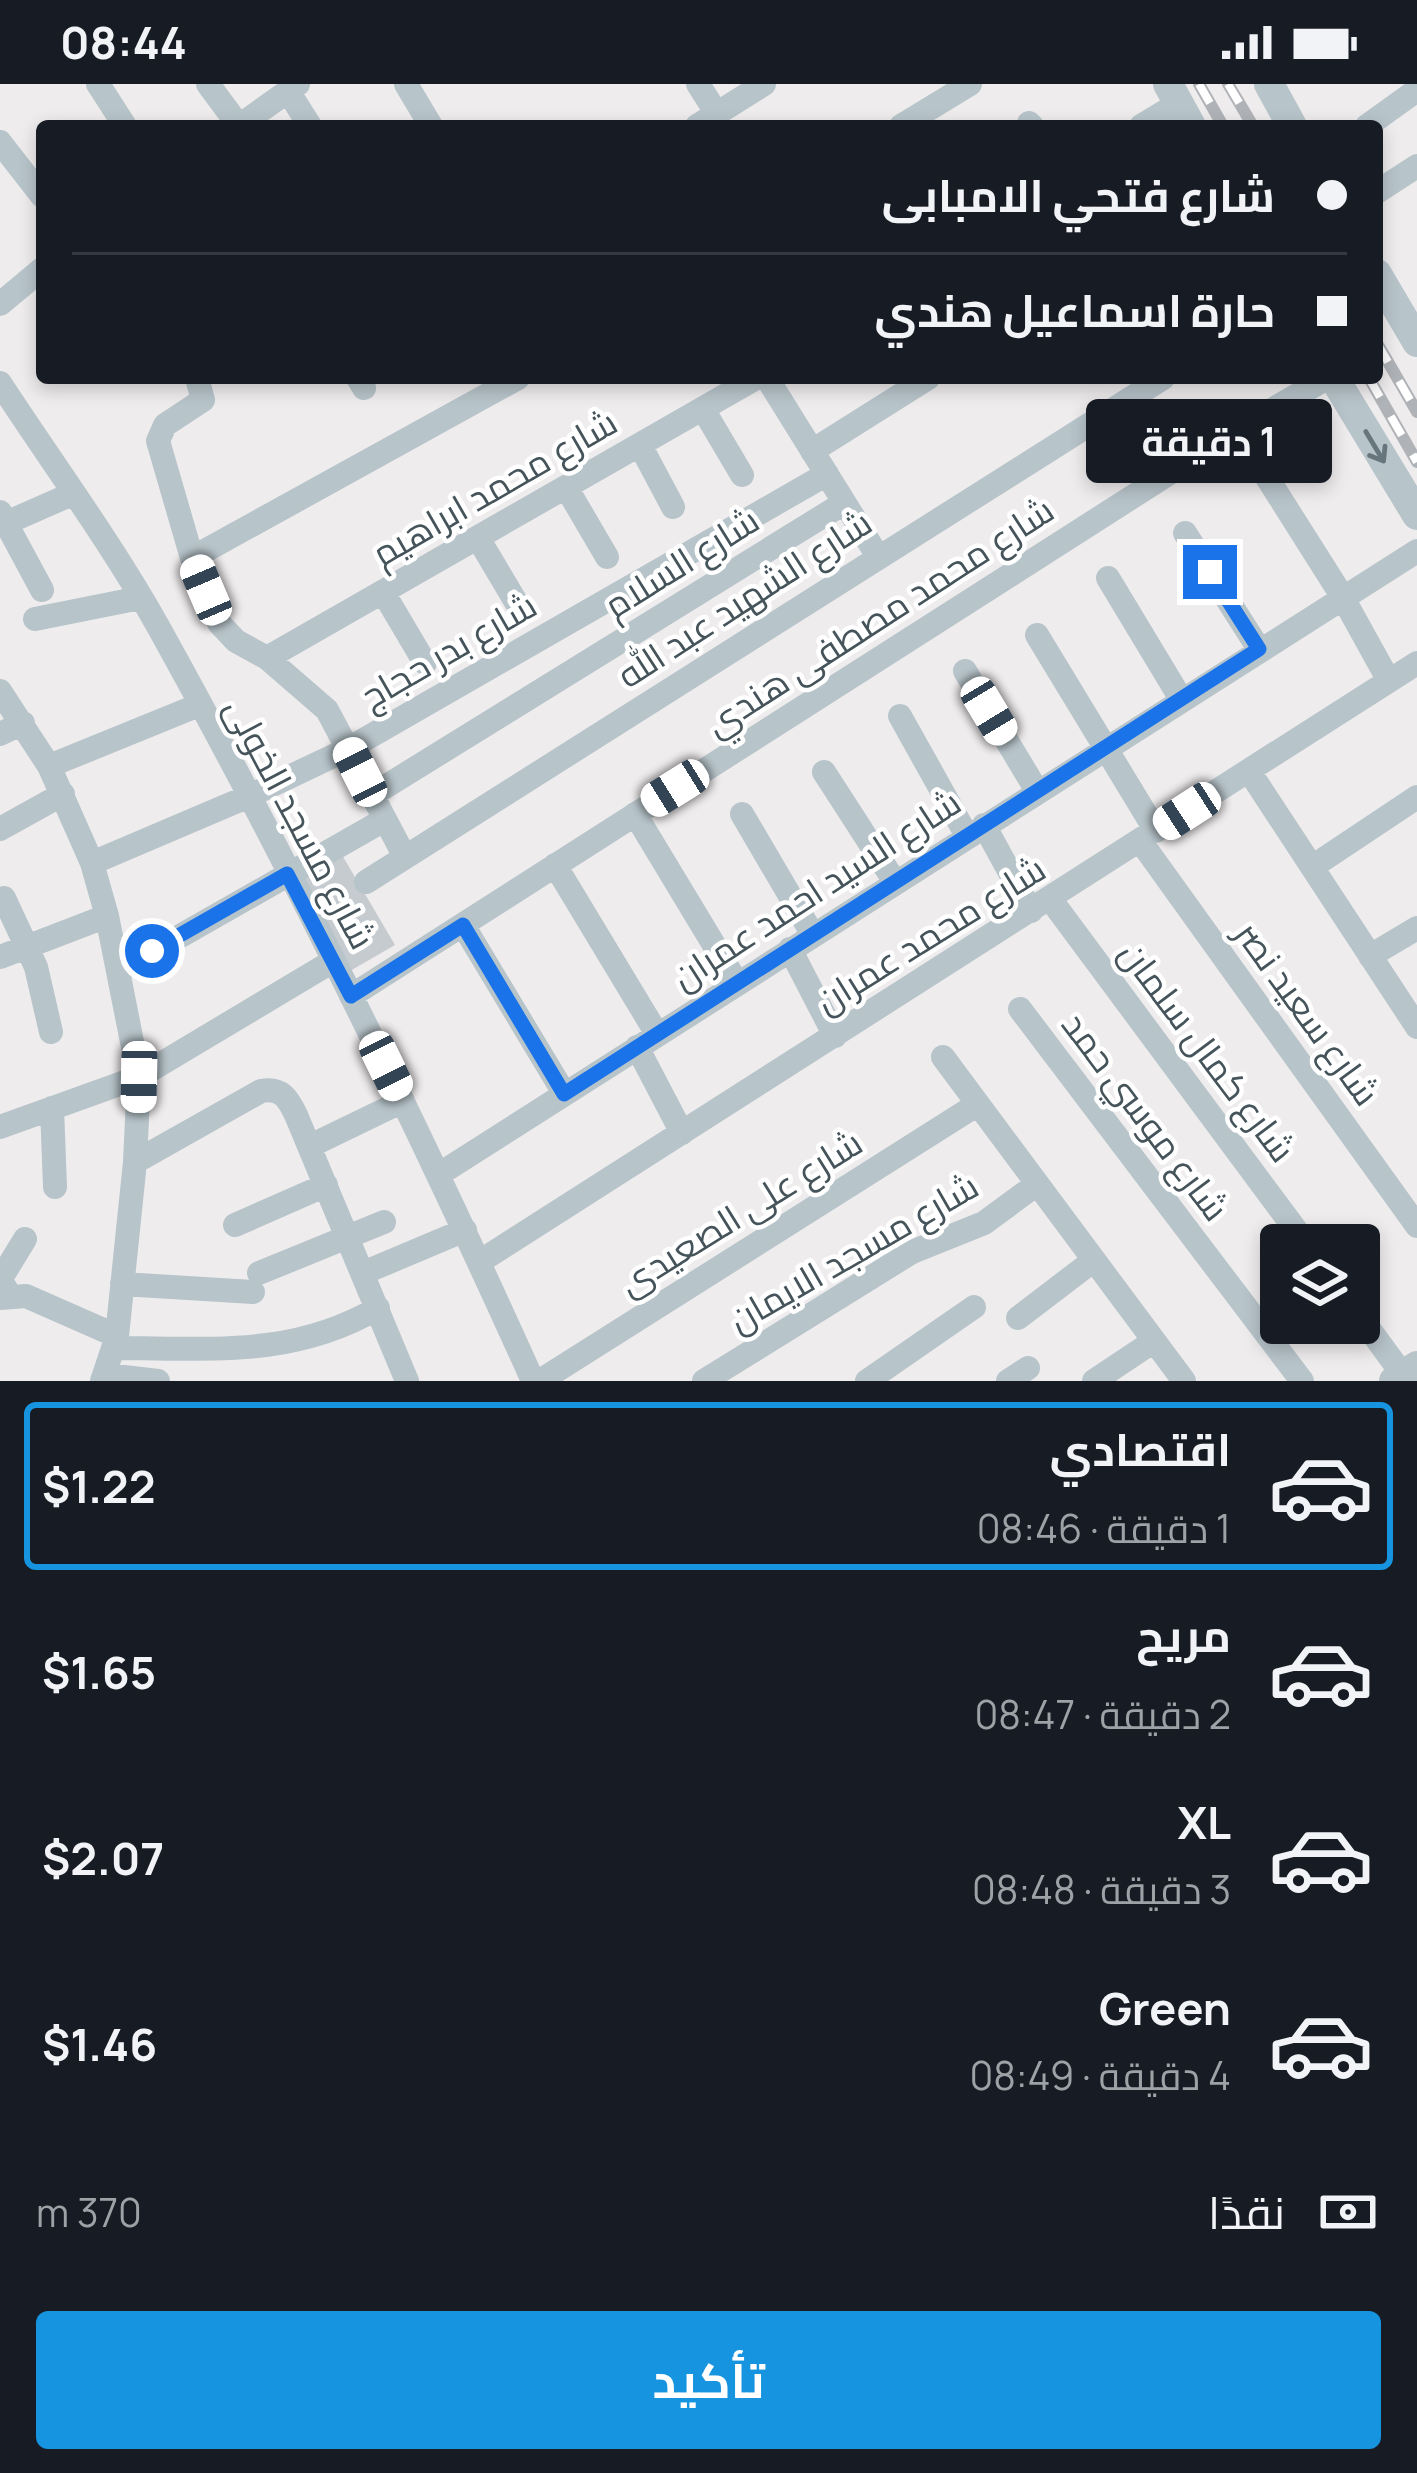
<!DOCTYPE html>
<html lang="ar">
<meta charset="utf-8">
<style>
:root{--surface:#171b24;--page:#242831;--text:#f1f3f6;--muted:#9ea1a6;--line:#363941;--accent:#1794df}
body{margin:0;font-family:Manrope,Cairo,sans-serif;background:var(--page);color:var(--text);direction:rtl;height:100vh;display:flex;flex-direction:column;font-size:45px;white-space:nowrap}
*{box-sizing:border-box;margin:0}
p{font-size:39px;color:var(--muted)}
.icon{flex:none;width:66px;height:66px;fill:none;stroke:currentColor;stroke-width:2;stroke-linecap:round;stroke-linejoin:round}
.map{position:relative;height:1297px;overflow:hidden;direction:ltr}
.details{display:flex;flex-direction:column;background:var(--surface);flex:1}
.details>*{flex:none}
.top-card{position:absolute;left:36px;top:36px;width:1347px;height:264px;border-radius:12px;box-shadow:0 6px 18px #0003;direction:rtl;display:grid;align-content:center;height:264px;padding:0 36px;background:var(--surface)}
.fabs{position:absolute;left:1260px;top:1140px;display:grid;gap:24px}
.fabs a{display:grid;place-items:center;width:120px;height:120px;border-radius:12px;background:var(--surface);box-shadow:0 6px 18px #0003;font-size:60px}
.end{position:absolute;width:54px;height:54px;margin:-27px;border:15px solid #1a73e8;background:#fff;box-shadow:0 0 0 6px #fff}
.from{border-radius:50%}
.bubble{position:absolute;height:84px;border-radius:12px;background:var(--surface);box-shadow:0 6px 18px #0003;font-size:39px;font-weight:700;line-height:84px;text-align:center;direction:rtl}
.car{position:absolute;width:36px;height:72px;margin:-36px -18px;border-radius:15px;box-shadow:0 0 9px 3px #0007;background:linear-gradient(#fff 24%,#345 0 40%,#fff 0 76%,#345 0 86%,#fff 0)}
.top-card b{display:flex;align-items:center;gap:42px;height:114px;font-size:45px}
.top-card b+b{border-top:3px solid var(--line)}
.top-card i{width:30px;height:30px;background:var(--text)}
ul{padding:21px 0 0;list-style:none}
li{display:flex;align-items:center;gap:36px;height:168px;margin:0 24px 18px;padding:0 12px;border:6px solid transparent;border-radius:12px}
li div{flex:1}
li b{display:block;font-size:45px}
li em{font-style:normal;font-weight:700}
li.active{border-color:var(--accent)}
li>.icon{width:108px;height:108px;stroke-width:1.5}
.pay{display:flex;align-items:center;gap:30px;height:132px;padding:0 36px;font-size:45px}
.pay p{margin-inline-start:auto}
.action{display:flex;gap:24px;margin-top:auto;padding:24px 36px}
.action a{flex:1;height:138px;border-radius:12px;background:var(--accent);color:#fff;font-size:48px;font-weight:700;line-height:138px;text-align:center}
.status{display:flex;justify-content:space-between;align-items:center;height:84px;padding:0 60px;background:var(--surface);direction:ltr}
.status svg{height:33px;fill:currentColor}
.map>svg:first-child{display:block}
.building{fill:#c6cbd0}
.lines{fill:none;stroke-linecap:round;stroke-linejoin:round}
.minor{stroke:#b7c4ca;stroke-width:24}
.tertiary{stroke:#b7c4ca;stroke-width:30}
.rail-casing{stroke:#afb3b7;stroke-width:12}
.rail{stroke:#fff;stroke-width:8;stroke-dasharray:22;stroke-linecap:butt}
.oneway{stroke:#67767c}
.route{stroke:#1a73e8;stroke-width:15}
.labels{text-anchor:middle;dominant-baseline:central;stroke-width:9;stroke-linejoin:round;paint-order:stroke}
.street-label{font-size:36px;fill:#45545a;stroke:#fff}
</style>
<div class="status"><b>08:44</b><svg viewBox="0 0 49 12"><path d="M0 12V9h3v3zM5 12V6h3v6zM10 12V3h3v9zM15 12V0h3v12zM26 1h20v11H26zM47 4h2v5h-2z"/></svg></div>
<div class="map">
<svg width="1417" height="1297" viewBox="0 0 1417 1297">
<rect width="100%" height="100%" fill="#efeced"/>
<path class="building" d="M 342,771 L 395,861 L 350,887 L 297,797 Z"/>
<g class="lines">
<path class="minor" d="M 98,0 L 125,42
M 208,0 L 239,42 L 298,0
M 406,0 L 431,42
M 698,0 L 717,30
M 288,7 L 310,42
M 1029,39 L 1032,42
M 697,42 L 764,0
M 901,42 L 970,0
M 1141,42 L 1179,19
M 1367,42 L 1417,6
M 0,58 L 42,112
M 1377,108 L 1417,82
M 0,220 L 42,185
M 197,294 L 203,316 L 165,341 L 158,357 L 192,474 L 219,539 L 236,557 L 267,574 L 327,626 L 405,773
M 358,294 L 364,304
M 767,294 L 877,471
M 0,299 C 53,380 112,460 159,544 C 295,789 418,1042 533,1297
M 703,325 L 742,391
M 1237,346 L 1342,512 L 1389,597
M 640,361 L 673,423
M 812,367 L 928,294
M 566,403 L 607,473
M 0,428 L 42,506
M 6,439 L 72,410
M 1185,449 L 1259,565
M 478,454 L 519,523
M 192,474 L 518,294
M 1108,494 L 1181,615
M 383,508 L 425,579
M 35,535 L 140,514
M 1037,551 L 1156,747
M 267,574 L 756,294
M 965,587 L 1037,707
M 0,607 L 49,682 L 92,779 L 107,832 L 139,993 L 135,1078 L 117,1252 L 102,1297
M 900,632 L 967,752
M 0,650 L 23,639
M 49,682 L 199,621
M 1249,687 L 1417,943
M 824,688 L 895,798
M 372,711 L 844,419
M 635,730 L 737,899
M 742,730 L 813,851
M 984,741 L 1031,827
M 0,745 L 63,710
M 1141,758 L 1417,1142
M 92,779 L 247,713 L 348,665 L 827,390
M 555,781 L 657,950
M 1312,783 L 1417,713
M 366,798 L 1163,294
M 4,814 L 36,883 L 51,948
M 1051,816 L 1307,1161
M 463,841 L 564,1009
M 790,865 L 835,952
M 1370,872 L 1417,844
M 0,873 L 107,832
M 119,887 L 384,736
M 351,912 L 1237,346 L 1327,294
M 1020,925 L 1302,1297
M 637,963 L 682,1049
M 943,973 L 1184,1297
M 52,1024 L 55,1103
M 0,1043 L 139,993 L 333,877
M 310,1062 L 403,1017
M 135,1078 L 261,1007 C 281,1003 288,1014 296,1031 L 407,1297
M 438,1091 L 1417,467
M 235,1141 L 326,1101
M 479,1178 L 1417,579
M 259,1189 L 384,1138
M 363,1189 L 465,1146
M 122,1200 L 253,1208
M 10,1211 L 0,1196 L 25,1155
M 0,1214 L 26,1212 L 117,1252
M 1359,1231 L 1403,1291
M 1018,1234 L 1094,1176
M 115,1264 C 211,1264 292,1274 378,1224
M 106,1291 L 158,1297
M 540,1297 L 978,1020
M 704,1297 L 912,1168 L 984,1139 L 1037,1100
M 867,1297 L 974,1223
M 1008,1297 L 1028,1284
M 1094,1297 L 1154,1257"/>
<path class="tertiary" d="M 1168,0 L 1191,42
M 1269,0 L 1292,42
M 1377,190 L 1417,258
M 1334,294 L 1417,431
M 1394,1297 L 1417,1282"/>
<defs>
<path id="rail" d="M 1199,0 L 1223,42
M 1228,0 L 1253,42
M 1377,259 L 1417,328
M 1369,294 L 1417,378"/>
</defs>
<use href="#rail" class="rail-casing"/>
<use href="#rail" class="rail"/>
</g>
<defs><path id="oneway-shaft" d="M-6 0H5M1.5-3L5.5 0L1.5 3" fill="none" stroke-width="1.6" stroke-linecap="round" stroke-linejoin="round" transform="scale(3)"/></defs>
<use class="oneway" href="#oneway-shaft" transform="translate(1375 363) rotate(59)"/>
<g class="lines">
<path class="route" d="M 152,867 L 287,790 L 351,912 L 463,841 L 564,1010 L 1259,565 L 1210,488"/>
</g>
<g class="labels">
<g class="street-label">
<text transform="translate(494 403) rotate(-30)">شارع محمد ابراهيم</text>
<text transform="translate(681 478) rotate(-32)">شارع السلام</text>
<text transform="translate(744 514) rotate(-33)">شارع الشهيد عبد الله</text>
<text transform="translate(879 532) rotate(-33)">شارع محمد مصطفى هندي</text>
<text transform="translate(448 566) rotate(-30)">شارع بدر حجاج</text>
<text transform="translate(301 739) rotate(62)">شارع مسجد الخولى</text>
<text transform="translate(816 805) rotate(-33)">شارع السيد احمد عمران</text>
<text transform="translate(930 850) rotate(-32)">شارع محمد عمران</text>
<text transform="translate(1308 929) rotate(54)">شارع سعيد نصر</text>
<text transform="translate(1208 967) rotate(53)">شارع كمال سلمان</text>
<text transform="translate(1146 1032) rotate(53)">شارع موسي حمد</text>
<text transform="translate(740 1128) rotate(-32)">شارع على الصعيدى</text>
<text transform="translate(853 1168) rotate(-30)">شارع مسجد الايمان</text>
</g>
</g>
</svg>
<div class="fabs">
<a><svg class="icon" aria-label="layers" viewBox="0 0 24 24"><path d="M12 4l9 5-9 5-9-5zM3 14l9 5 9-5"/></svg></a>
</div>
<i class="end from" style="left:152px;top:867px"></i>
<i class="end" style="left:1210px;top:488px"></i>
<div class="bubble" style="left:1086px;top:315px;width:246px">1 دقيقة</div>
<i class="car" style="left:206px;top:506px;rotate:337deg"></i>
<i class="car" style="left:989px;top:627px;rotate:149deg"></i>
<i class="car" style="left:360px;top:688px;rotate:333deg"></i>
<i class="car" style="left:675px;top:704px;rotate:238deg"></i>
<i class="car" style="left:1187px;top:727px;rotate:237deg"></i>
<i class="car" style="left:386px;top:982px;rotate:154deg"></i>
<i class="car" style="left:139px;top:993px;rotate:181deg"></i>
<div class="top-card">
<b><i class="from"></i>شارع فتحي الامبابى</b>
<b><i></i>حارة اسماعيل هندي</b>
</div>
</div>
<section class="details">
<ul>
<li class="active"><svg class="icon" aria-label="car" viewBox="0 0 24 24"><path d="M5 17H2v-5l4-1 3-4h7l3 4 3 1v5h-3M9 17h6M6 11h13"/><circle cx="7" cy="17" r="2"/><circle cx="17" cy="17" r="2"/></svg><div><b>اقتصادي</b><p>1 دقيقة · 08:46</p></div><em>$1.22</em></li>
<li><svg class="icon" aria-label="car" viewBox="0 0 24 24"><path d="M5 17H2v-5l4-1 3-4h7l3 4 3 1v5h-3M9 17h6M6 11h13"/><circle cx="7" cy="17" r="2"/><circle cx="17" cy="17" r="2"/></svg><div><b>مريح</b><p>2 دقيقة · 08:47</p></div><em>$1.65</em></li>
<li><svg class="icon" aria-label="car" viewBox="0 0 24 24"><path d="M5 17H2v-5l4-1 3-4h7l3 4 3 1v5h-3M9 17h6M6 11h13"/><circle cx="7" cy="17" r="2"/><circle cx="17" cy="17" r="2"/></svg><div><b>XL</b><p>3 دقيقة · 08:48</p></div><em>$2.07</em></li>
<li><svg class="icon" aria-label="car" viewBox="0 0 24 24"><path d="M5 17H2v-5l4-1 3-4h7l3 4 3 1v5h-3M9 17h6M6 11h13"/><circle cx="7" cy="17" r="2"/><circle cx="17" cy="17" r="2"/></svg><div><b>Green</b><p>4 دقيقة · 08:49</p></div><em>$1.46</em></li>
</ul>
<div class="pay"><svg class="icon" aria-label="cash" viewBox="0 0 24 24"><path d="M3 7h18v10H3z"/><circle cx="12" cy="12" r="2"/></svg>نقدًا<p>370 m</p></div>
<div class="action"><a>تأكيد</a></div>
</section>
